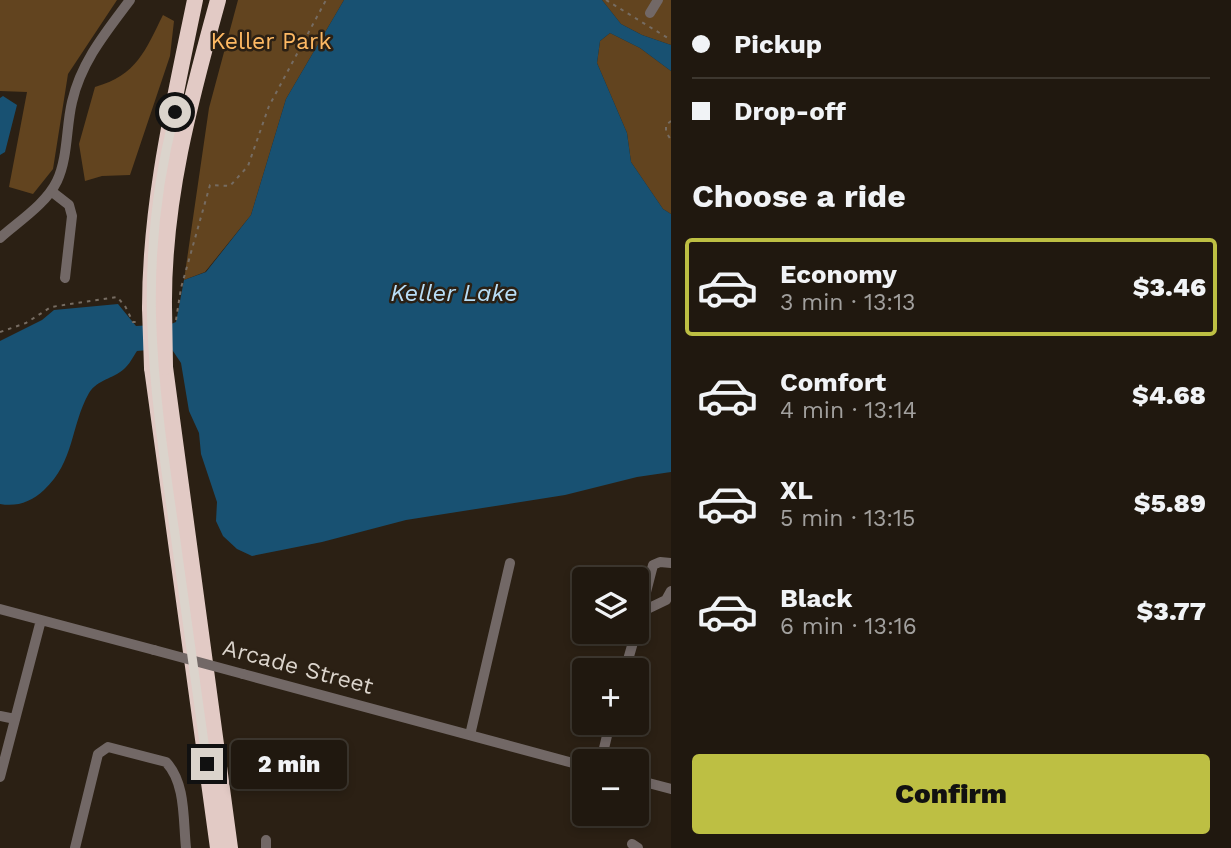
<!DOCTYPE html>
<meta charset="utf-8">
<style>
:root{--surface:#20180f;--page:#2d251d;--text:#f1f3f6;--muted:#a2a09e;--line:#3d372f;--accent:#bdbf43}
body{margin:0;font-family:"Work Sans",sans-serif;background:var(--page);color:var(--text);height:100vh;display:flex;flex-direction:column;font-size:26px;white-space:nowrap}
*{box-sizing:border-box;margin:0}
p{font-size:23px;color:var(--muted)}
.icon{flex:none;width:38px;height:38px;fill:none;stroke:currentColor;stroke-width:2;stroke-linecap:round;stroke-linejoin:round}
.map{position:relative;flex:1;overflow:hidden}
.drawer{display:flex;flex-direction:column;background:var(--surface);width:560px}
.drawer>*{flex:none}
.banner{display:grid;align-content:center;height:154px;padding:0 21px;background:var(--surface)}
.controls{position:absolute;left:572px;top:567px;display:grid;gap:14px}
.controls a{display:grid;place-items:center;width:77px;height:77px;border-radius:7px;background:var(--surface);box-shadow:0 4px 10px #0003,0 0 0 2px var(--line);font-size:35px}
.end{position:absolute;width:32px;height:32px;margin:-16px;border:9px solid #dbd4cc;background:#111;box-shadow:0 0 0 4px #111}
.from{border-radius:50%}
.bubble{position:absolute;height:49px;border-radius:7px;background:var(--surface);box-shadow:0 4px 10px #0003,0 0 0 2px var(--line);font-size:23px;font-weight:800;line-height:49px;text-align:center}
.banner b{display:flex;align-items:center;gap:24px;height:66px;font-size:26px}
.banner b+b{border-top:2px solid var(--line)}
.banner i{width:18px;height:18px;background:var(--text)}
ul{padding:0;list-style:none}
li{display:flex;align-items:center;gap:21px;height:98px;margin:0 14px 10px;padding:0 7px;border:4px solid transparent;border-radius:7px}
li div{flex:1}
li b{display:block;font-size:26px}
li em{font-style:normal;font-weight:800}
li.current{border-color:var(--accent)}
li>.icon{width:63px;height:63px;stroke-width:1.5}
h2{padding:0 21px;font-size:32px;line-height:84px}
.cta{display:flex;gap:14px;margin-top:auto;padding:14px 21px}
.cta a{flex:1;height:80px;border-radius:7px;background:var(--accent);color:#111;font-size:28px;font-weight:800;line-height:80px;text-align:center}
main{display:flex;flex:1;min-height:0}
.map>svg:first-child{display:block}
.green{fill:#62441f}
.water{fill:#185172}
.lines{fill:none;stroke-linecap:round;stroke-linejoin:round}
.path{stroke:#766c62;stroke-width:2;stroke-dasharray:3.5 5;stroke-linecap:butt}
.minor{stroke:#726866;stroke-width:10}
.highway{stroke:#e2cac5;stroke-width:16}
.minor-bridge{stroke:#726866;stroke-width:10}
.highway-bridge{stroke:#e2cac5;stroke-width:16}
.route{stroke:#dbd4cc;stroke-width:9}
.labels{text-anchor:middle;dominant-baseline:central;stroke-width:5;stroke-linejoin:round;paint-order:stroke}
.park-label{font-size:23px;fill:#feb963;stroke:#2b2014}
.street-label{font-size:23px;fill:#dbd4cc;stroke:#2b2014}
.water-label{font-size:24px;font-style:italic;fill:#b9def7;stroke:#2b2014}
</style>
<main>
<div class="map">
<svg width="671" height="848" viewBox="0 0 671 848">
<rect width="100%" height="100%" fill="#2b2014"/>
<path class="green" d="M 0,0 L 117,0 L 68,74 L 53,169 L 33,194 L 9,187 L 27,92 L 0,91 Z
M 238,0 L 344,0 L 286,99 L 251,215 L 205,272 L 184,280 L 209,108 Z
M 602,0 L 671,0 L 671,45 L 642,35 L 621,24 Z
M 163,15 L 174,21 L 170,56 L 130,175 L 102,176 L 85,181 L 79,144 L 95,87 C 137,75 145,51 163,15 Z
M 610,33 L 640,48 L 671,71 L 671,214 L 663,209 L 631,162 L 627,133 L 597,63 L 600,41 Z"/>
<path class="water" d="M 344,0 L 602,0 L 621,24 L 642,35 L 671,45 L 671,71 L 640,48 L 610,33 L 600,41 L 597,63 L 627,133 L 631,162 L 663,209 L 671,214 L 671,472 L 637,477 L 565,495 L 406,520 L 322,542 L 252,556 L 237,549 L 223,536 L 216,521 L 217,502 L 201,454 L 199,433 L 189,411 L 181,363 L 171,348 L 137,351 C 133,357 129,365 124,369 C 113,379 98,379 89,393 C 70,427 75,461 44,490 C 31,502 17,507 0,504 L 0,341 L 42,320 L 54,310 L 118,304 L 136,326 L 171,324 L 176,322 L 184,280 L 206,272 L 251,215 L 286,99 Z
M 3,96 L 17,105 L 5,152 L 0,155 L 0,98 Z"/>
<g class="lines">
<path class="path" d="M 606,0 L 671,40
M 671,121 L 666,125 L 666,132 L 671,140
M 176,320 L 181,288 L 210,185 L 230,186 L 248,166 L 269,106 L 326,0
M 0,332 L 26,323 L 51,307 L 117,297 L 125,306 L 133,322 L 140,322"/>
<path class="minor" d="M 650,13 L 658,0
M 51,191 L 69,205 L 72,216 L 65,278
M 0,238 C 19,221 46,204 57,181 C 68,158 66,127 72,102 C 81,62 106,32 130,0
M 0,609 L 154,650
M 641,612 L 666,600 L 671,591
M 637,627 L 653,565 L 660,562 L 671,563
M 625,670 L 636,632
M 243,674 L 584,766
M 0,716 L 15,719
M 470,735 L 510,563
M 601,761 L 610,723
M 0,777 L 41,620
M 637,780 L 671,789
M 266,840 L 266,848
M 632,844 L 638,848
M 75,848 L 98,754 L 108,747 L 166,762 C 186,783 183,820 186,848"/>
<path class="highway" d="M 164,306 C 163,201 190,101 218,0
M 150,308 C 150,203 174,102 195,0
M 165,367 L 230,848
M 152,368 L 218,848"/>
<path class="minor-bridge" d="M 154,650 L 243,674"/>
<path class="highway-bridge" d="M 164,306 L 165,367
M 150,308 L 152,368"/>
</g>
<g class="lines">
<path class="route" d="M 175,112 C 136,261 152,378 174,527 C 185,606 196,685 207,764"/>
</g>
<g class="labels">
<g class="park-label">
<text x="271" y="41">Keller Park</text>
</g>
<g class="street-label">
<text transform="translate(298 667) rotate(15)">Arcade Street</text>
</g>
<g class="water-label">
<text x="454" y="293">Keller Lake</text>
</g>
</g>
</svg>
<div class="controls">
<a><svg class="icon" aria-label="layers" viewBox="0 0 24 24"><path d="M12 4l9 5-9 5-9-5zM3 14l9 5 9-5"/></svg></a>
<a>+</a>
<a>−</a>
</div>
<i class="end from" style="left:175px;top:112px"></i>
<i class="end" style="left:207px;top:764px"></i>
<div class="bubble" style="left:231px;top:740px;width:116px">2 min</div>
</div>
<section class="drawer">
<div class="banner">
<b><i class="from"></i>Pickup</b>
<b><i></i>Drop-off</b>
</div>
<h2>Choose a ride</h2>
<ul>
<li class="current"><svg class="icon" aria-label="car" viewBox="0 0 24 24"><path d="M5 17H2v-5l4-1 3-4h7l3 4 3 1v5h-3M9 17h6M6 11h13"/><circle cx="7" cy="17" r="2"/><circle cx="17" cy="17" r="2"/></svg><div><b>Economy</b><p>3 min · 13:13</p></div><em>$3.46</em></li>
<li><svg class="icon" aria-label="car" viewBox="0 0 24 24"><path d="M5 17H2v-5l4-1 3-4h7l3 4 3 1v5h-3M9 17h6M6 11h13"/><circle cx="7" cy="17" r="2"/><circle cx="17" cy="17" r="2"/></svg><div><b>Comfort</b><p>4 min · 13:14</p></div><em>$4.68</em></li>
<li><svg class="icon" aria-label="car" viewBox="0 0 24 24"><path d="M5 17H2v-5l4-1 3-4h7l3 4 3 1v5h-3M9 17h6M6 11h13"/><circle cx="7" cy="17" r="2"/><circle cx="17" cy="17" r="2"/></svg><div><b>XL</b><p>5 min · 13:15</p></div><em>$5.89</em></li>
<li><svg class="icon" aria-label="car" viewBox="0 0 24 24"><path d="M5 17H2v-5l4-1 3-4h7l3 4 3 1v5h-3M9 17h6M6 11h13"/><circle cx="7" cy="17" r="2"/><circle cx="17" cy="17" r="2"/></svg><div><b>Black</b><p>6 min · 13:16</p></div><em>$3.77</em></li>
</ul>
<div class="cta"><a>Confirm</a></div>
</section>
</main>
